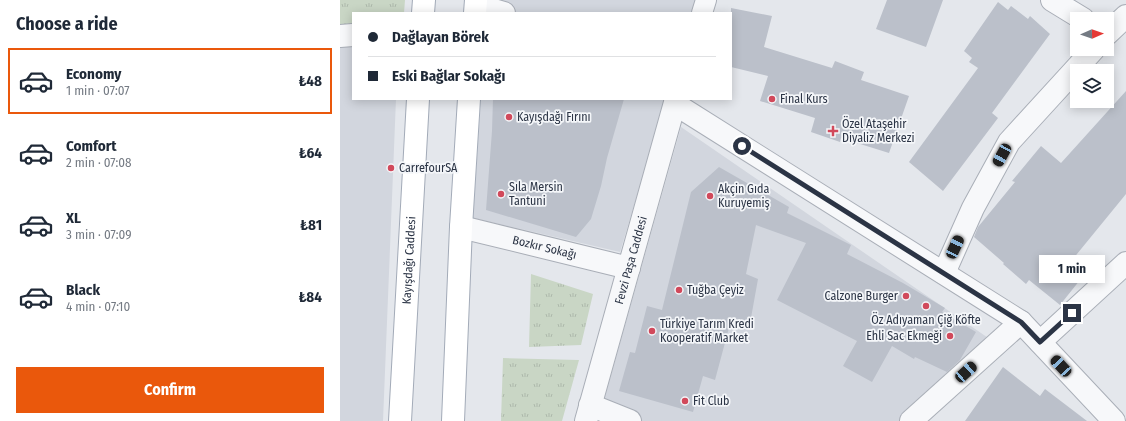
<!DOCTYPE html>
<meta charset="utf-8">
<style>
:root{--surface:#fff;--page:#f6f6f7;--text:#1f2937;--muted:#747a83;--line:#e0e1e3;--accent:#ea580c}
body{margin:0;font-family:"Fira Sans Condensed",sans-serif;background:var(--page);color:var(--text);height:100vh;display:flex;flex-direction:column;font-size:15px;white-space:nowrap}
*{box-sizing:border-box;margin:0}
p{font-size:13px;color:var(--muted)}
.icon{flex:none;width:22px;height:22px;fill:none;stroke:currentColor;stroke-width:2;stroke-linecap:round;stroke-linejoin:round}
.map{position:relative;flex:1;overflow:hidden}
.side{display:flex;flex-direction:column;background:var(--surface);width:340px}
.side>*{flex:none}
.hud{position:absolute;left:12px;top:12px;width:380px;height:88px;border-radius:0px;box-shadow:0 2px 10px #0003;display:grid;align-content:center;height:88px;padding:0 16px;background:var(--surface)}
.needle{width:26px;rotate:88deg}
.buttons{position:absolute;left:730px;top:12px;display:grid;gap:8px}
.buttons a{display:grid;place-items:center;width:44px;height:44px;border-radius:0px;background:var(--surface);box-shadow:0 2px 10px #0003;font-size:20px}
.end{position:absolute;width:18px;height:18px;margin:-9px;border:5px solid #2b3445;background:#fff;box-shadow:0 0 0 2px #fff}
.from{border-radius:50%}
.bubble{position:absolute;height:28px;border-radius:0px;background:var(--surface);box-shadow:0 2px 10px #0003;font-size:13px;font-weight:700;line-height:28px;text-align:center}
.car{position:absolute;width:12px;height:24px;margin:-12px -6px;border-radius:5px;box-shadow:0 0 3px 1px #0007;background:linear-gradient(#222 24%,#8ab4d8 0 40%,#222 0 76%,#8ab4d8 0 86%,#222 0)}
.hud b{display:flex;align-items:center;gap:14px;height:38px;font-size:15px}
.hud b+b{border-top:1px solid var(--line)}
.hud i{width:10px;height:10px;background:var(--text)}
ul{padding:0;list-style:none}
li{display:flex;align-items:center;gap:12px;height:66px;margin:0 8px 6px;padding:0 8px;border:2px solid transparent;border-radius:0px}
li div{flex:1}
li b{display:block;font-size:15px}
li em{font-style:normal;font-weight:700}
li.active{border-color:var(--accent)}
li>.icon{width:36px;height:36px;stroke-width:1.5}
h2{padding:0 16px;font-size:18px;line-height:48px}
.cta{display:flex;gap:8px;margin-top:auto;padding:8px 16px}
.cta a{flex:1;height:46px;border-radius:0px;background:var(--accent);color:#fff;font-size:16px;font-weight:700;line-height:46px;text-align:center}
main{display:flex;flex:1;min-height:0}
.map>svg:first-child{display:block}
.built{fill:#d2d6de}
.grass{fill:url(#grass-tufts)}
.building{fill:#bbc0ca}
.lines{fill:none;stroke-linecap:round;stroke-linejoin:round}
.pedestrian-casing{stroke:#a9aeb7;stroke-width:22}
.minor-casing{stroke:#a9aeb7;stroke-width:24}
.tertiary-casing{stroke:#a9aeb7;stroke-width:24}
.primary-casing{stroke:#a3abb8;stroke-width:24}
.pedestrian{stroke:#f7f8fa;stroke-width:20}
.minor{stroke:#f7f8fa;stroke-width:22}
.tertiary{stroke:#f7f8fa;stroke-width:22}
.primary{stroke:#fff;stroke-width:22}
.route{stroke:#2b3445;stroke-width:5}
.poi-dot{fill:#d1495b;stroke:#f4f6f9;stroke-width:1.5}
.labels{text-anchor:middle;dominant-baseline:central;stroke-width:3.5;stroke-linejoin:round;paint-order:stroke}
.poi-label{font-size:12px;fill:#2b3445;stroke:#f4f6f9;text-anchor:start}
.street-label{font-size:12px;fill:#2b3445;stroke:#f4f6f9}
</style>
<main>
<section class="side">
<h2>Choose a ride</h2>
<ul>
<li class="active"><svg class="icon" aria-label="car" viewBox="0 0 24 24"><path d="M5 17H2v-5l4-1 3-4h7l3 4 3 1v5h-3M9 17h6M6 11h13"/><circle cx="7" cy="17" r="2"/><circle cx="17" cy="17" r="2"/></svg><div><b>Economy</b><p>1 min · 07:07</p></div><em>₺48</em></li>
<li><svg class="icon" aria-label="car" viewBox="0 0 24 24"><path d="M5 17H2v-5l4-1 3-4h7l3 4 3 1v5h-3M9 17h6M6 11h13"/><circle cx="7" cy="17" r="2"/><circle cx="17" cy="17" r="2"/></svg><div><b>Comfort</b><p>2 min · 07:08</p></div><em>₺64</em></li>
<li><svg class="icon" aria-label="car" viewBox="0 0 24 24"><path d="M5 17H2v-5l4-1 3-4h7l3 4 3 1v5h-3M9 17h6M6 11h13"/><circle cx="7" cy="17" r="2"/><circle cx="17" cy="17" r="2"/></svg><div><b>XL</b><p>3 min · 07:09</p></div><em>₺81</em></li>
<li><svg class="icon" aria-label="car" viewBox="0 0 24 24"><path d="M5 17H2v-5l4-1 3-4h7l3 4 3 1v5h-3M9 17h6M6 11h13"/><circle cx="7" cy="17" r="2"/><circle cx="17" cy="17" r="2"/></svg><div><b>Black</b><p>4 min · 07:10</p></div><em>₺84</em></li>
</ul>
<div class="cta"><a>Confirm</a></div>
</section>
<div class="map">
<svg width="786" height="421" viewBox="0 0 786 421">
<defs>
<pattern id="grass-tufts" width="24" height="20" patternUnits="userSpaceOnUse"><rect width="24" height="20" fill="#c9d6c5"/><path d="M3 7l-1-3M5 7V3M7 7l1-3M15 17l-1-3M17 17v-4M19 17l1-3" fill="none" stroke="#adb8ab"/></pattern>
</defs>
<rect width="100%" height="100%" fill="#e4e7ec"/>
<path class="built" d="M 148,0 L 360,0 L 356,13 L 147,13 Z
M 13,43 L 13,99 L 56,99 L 43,421 L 0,421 L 0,45 Z
M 141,99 L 326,99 L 280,252 L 133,218 Z
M 341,127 L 657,344 L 566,421 L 258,421 Z"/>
<path class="grass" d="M 0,0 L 65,0 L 64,13 L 13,13 L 13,33 L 0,35 Z
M 191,274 L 253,294 L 241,345 L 189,347 Z
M 163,358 L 239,360 L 222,421 L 161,421 Z"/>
<path class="building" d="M 547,0 L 603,0 L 586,47 L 536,29 Z
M 658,2 L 668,10 L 671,6 L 688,19 L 690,16 L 710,34 L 652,113 L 658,118 L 603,191 L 569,162 L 638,68 L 629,62 L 632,58 L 624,51 Z
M 391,8 L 432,16 L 424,47 L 492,68 L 495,61 L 524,72 L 521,80 L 569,96 L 549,153 L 501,138 L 500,142 L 471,132 L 475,118 L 420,101 L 428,76 L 391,67 Z
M 786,91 L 786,194 L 728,265 L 733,270 L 731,273 L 740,280 L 720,305 L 689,280 L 686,284 L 663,264 L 664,263 L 634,237 L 638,227 L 675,182 L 672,181 L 701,146 L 721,163 Z
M 153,99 L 284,99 L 267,158 L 261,186 L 251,219 L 236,237 L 146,210 L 152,131 Z
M 379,167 L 449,207 L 447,213 L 511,245 L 507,254 L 563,283 L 605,308 L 602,312 L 636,332 L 620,360 L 607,372 L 575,357 L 574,359 L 552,346 L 532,382 L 503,366 L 517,341 L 437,300 L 466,243 L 416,225 L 406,274 L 418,279 L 409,329 L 390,324 L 375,380 L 363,376 L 353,412 L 279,391 L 290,352 L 295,353 L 307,306 L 322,310 L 351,192 Z
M 663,367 L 700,396 L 705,389 L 747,421 L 625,421 Z"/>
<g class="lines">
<defs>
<path id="pedestrian" d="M 362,13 L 366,0"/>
<g id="minor">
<path d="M 712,0 L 743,19"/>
<path d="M 767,34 L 786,16"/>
<path d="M 0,36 L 13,35"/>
<path id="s1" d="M 121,227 L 289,268"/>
<path d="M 604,273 L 633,208 L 669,142 L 754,49"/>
<path d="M 700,342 L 786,263"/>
<path d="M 250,405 L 290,421"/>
<path d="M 571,421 L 681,322"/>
</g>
<g id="tertiary">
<path d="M 136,5 L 164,13"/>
<path d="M 335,104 L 681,322 L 774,421"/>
<path id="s2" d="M 246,421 L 336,99"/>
</g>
<g id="primary">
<path d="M 83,13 L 84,0"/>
<path d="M 135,13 L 136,0"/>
<path id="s3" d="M 60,421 L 78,99"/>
<path d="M 113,421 L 121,227 L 129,99"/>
</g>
</defs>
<use href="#pedestrian" class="pedestrian-casing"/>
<use href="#minor" class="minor-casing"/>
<use href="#tertiary" class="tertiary-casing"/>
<use href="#primary" class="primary-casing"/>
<use href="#pedestrian" class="pedestrian"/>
<use href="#minor" class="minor"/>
<use href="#tertiary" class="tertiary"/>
<use href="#primary" class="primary"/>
</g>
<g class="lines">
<path class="route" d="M 402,146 L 681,322 L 700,342 L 732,313"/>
</g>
<g class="poi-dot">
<circle cx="432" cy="99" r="4"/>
<circle cx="169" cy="117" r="4"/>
<path d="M491 125h4v4h4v4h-4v4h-4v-4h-4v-4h4z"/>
<circle cx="51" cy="168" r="4"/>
<circle cx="161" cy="194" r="4"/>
<circle cx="370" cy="196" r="4"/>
<circle cx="339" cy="290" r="4"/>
<circle cx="566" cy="296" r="4"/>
<circle cx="586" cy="306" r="4"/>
<circle cx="312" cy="331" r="4"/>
<circle cx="610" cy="336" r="4"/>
<circle cx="345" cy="401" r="4"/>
</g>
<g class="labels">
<g class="poi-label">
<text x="440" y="99">Final Kurs</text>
<text x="177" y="117">Kayışdağı Fırını</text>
<text x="502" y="124">Özel Ataşehir<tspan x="502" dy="14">Diyaliz Merkezi</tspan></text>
<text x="59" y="168">CarrefourSA</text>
<text x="169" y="187">Sıla Mersin<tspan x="169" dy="14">Tantuni</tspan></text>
<text x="378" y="189">Akçin Gıda<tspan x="378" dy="14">Kuruyemiş</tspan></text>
<text x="347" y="290">Tuğba Çeyiz</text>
<text x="558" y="296" text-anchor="end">Calzone Burger</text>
<text x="586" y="320" text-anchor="middle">Öz Adıyaman Çiğ Köfte</text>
<text x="320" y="324">Türkiye Tarım Kredi<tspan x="320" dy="14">Kooperatif Market</tspan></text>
<text x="602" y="336" text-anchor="end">Ehli Sac Ekmeği</text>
<text x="353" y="401">Fit Club</text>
</g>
<g class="street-label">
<text stroke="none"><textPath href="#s1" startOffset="86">Bozkır Sokağı</textPath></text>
<text stroke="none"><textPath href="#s3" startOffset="161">Kayışdağı Caddesi</textPath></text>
<text stroke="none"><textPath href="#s2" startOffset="167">Fevzi Paşa Caddesi</textPath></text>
</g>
</g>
</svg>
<div class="buttons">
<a><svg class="needle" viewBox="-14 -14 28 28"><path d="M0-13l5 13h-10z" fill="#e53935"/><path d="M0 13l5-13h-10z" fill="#747a83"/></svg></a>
<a><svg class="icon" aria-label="layers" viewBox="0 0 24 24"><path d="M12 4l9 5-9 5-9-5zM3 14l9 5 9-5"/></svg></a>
</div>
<i class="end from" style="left:402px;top:146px"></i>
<i class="end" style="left:732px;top:313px"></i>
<div class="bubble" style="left:699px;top:255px;width:66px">1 min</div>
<i class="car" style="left:662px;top:155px;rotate:209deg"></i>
<i class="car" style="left:615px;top:247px;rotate:25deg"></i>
<i class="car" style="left:721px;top:366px;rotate:317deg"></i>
<i class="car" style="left:626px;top:372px;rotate:48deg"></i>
<div class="hud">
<b><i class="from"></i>Dağlayan Börek</b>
<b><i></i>Eski Bağlar Sokağı</b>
</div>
</div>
</main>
